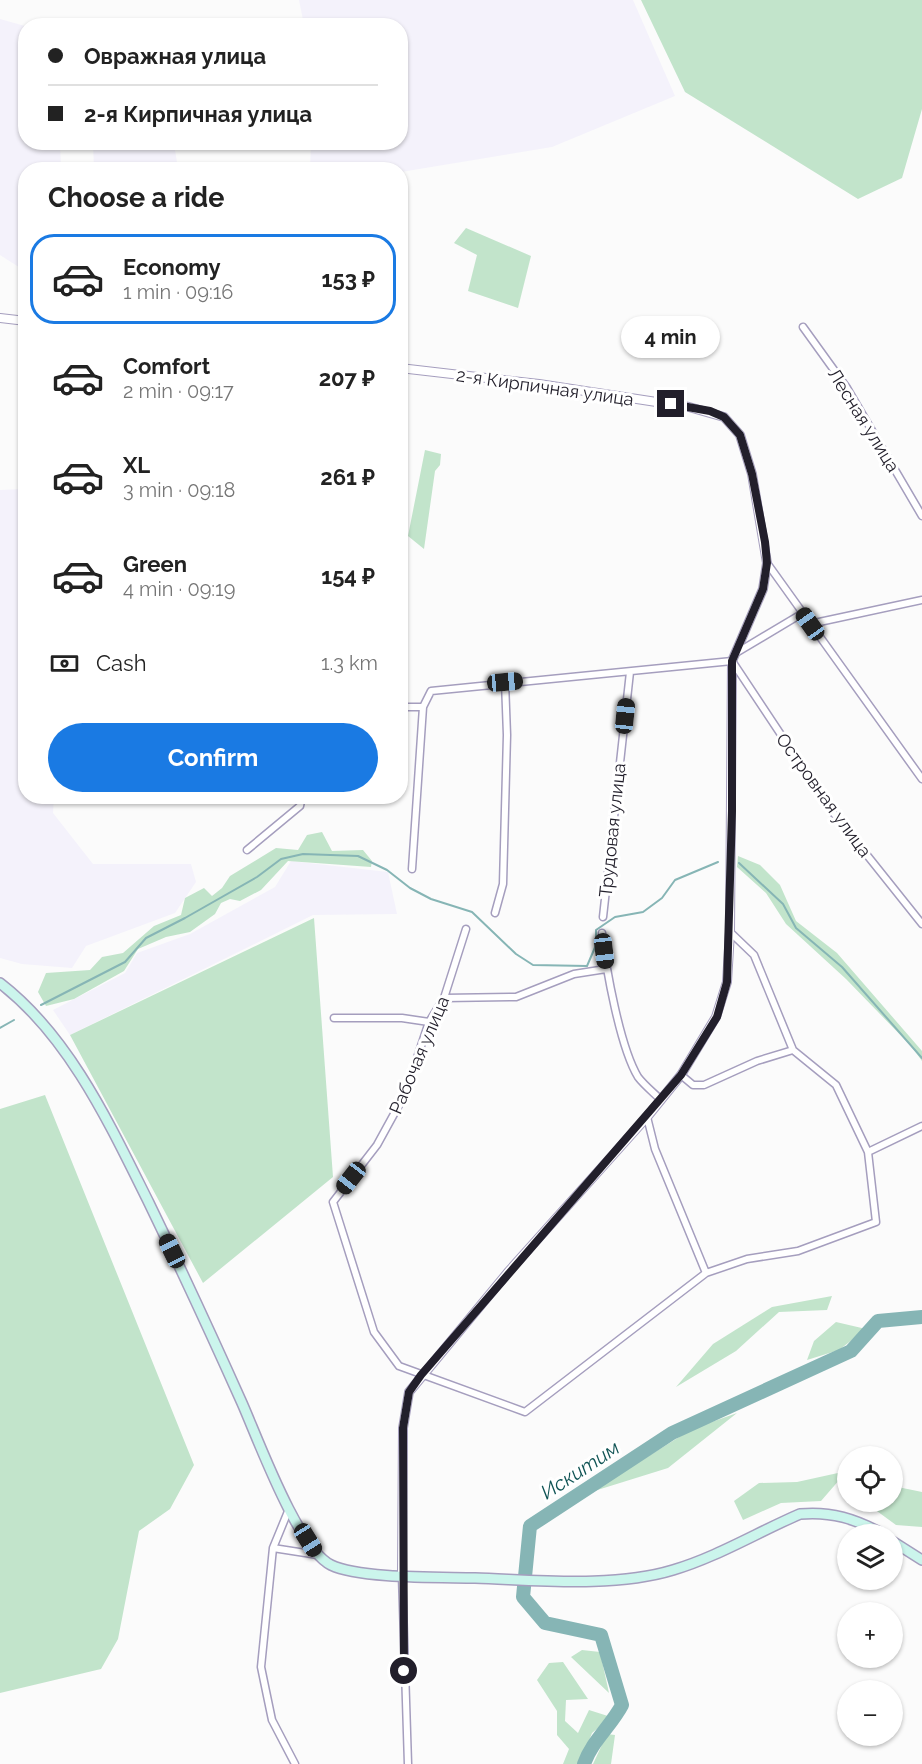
<!DOCTYPE html>
<meta charset="utf-8">
<style>
:root{--surface:#fff;--page:#f2f2f2;--text:#222;--muted:#767676;--line:#e0e0e0;--accent:#1a7ae3}
body{margin:0;font-family:Raleway,sans-serif;background:var(--page);color:var(--text);height:100vh;display:flex;flex-direction:column;font-size:22px;white-space:nowrap}
*{box-sizing:border-box;margin:0}
p{font-size:20px;color:var(--muted)}
.icon{flex:none;width:33px;height:33px;fill:none;stroke:currentColor;stroke-width:2;stroke-linecap:round;stroke-linejoin:round}
.map{position:relative;flex:1;overflow:hidden}
.drawer{position:absolute;left:18px;top:162px;width:390px;height:642px;display:flex;flex-direction:column;background:var(--surface);border-radius:24px;box-shadow:0 2px 4px #0004}
.drawer>*{flex:none}
.guide{position:absolute;left:18px;top:18px;width:390px;height:132px;border-radius:24px;box-shadow:0 2px 4px #0004;display:grid;align-content:center;height:132px;padding:0 30px;background:var(--surface)}
.buttons{position:absolute;left:837px;top:1446px;display:grid;gap:12px}
.buttons a{display:grid;place-items:center;width:66px;height:66px;border-radius:50%;background:var(--surface);box-shadow:0 2px 4px #0004;font-size:30px}
.end{position:absolute;width:27px;height:27px;margin:-14px;border:8px solid #221f2b;background:#fff;box-shadow:0 0 0 3px #fff}
.from{border-radius:50%}
.bubble{position:absolute;height:42px;border-radius:21px;background:var(--surface);box-shadow:0 2px 4px #0004;font-size:20px;font-weight:700;line-height:42px;text-align:center}
.car{position:absolute;width:18px;height:36px;margin:-18px -9px;border-radius:8px;box-shadow:0 0 4px 2px #0007;background:linear-gradient(#222 24%,#8ab4d8 0 40%,#222 0 76%,#8ab4d8 0 86%,#222 0)}
.guide b{display:flex;align-items:center;gap:21px;height:57px;font-size:22px}
.guide b+b{border-top:2px solid var(--line)}
.guide i{width:15px;height:15px;background:var(--text)}
ul{padding:0;list-style:none}
li{display:flex;align-items:center;gap:18px;height:90px;margin:0 12px 9px;padding:0 18px;border:3px solid transparent;border-radius:24px}
li div{flex:1}
li b{display:block;font-size:22px}
li em{font-style:normal;font-weight:700}
li.active{border-color:var(--accent)}
li>.icon{width:54px;height:54px;stroke-width:1.5}
h2{padding:0 30px;font-size:27px;line-height:72px}
.pay{display:flex;align-items:center;gap:15px;height:66px;padding:0 30px;font-size:22px}
.pay p{margin-inline-start:auto}
.button{display:flex;gap:12px;margin-top:auto;padding:12px 30px}
.button a{flex:1;height:69px;border-radius:36px;background:var(--accent);color:#fff;font-size:24px;font-weight:700;line-height:69px;text-align:center}
.map>svg:first-child{display:block}
.built{fill:#f4f2fb}
.green{fill:#c2e4cb}
.lines{fill:none;stroke-linecap:round;stroke-linejoin:round}
.stream{stroke:#86b5b5;stroke-width:2}
.river{stroke:#86b5b5;stroke-width:14}
.minor-casing{stroke:#a59ebe;stroke-width:9}
.tertiary-casing{stroke:#a59ebe;stroke-width:10}
.secondary-casing{stroke:#a59ebe;stroke-width:12}
.minor{stroke:#fff;stroke-width:6}
.tertiary{stroke:#fff;stroke-width:8}
.secondary{stroke:#cbf5ec;stroke-width:9}
.route{stroke:#221f2b;stroke-width:8}
.labels{text-anchor:middle;dominant-baseline:central;stroke-width:6;stroke-linejoin:round;paint-order:stroke}
.street-label{font-size:18px;fill:#221f2b;stroke:#fff}
.water-label{font-size:20px;font-style:italic;fill:#105455;stroke:#fff}
</style>
<div class="map">
<svg width="922" height="1764" viewBox="0 0 922 1764">
<rect width="100%" height="100%" fill="#fbfbfb"/>
<path class="built" d="M 299,0 L 633,0 L 675,96 L 552,147 L 401,172 L 400,170 L 310,169 L 311,143 L 400,142 L 400,26 L 304,25 Z
M 0,19 L 25,26 L 26,142 L 60,143 L 61,169 L 26,170 L 25,271 L 0,255 Z
M 93,143 L 174,143 L 178,169 L 94,169 Z
M 21,337 L 26,338 L 26,796 L 54,797 L 53,813 L 93,864 L 191,864 L 196,882 L 175,913 L 86,946 L 72,968 L 22,964 L 0,958 L 0,490 L 22,489 Z
M 291,861 L 388,872 L 397,914 L 313,915 L 70,1035 L 53,1010 L 125,973 L 137,953 L 190,934 L 275,887 Z"/>
<path class="green" d="M 641,0 L 922,0 L 922,109 L 902,178 L 858,199 L 685,92 Z
M 466,228 L 531,256 L 518,308 L 468,291 L 477,255 L 454,243 Z
M 425,450 L 441,454 L 440,465 L 435,471 L 424,549 L 408,536 Z
M 322,832 L 332,851 L 363,850 L 372,861 L 371,867 L 288,861 L 261,890 L 240,901 L 230,899 L 221,903 L 215,914 L 190,932 L 166,937 L 138,949 L 124,971 L 74,999 L 46,1006 L 38,992 L 46,973 L 90,970 L 102,957 L 123,953 L 154,926 L 181,915 L 185,898 L 204,888 L 212,896 L 222,888 L 230,876 L 276,848 L 298,850 L 307,835 Z
M 738,856 L 760,865 L 780,885 L 796,921 L 837,953 L 922,1051 L 922,1061 L 911,1046 L 846,979 L 786,924 L 766,893 L 737,867 Z
M 314,918 L 333,1177 L 203,1283 L 70,1035 Z
M 45,1095 L 194,1465 L 170,1509 L 139,1531 L 118,1639 L 101,1669 L 0,1693 L 0,1109 Z
M 832,1296 L 827,1310 L 779,1312 L 736,1351 L 676,1387 L 713,1344 L 772,1307 Z
M 836,1322 L 866,1329 L 839,1350 L 807,1360 L 814,1341 Z
M 737,1413 L 668,1468 L 591,1492 L 692,1429 Z
M 847,1471 L 821,1501 L 781,1503 L 743,1520 L 734,1501 L 759,1483 L 797,1482 Z
M 893,1486 L 922,1492 L 922,1527 L 896,1525 L 870,1506 L 869,1502 L 892,1502 Z
M 582,1650 L 600,1652 L 609,1693 L 571,1657 Z
M 563,1662 L 588,1699 L 566,1700 L 565,1721 L 578,1733 L 589,1710 L 611,1717 L 592,1733 L 580,1764 L 563,1764 L 569,1749 L 557,1735 L 557,1711 L 537,1680 L 549,1663 Z
M 607,1734 L 615,1735 L 611,1764 L 593,1764 Z"/>
<g class="lines">
<path class="stream" d="M 739,863 L 783,904 L 796,928 L 842,967 L 922,1058
M 41,1005 L 125,962 L 146,938 L 185,918 L 257,877 L 281,859 L 303,854 L 358,856 L 387,870 L 410,888 L 431,899 L 472,912 L 516,954 L 533,965 L 587,966 L 596,945 L 596,930 L 615,917 L 643,912 L 662,898 L 675,880 L 718,862
M 0,1028 L 14,1020"/>
<path class="river" d="M 584,1764 C 592,1741 611,1726 622,1705 L 601,1635 L 545,1623 L 523,1597 L 530,1526 L 672,1433 L 851,1351 L 878,1321 L 922,1317"/>
<defs>
<path id="minor" d="M 803,327 L 847,388 L 922,516
M 767,563 L 922,779
M 810,624 L 922,600
M 736,653 L 803,613
M 400,707 L 423,707
M 247,850 L 300,806 L 302,796
M 412,869 L 423,707 L 431,691 L 732,661 L 831,810 L 922,924
M 495,913 L 503,884 L 507,735 L 505,682
M 603,917 L 630,672
M 466,929 L 444,998 L 429,1022 L 405,1094 L 377,1145 L 333,1202 L 374,1332 L 399,1366 L 525,1412 L 706,1273 L 747,1259 L 798,1251 L 876,1222 L 868,1152 L 836,1085 L 793,1050 L 754,955 L 730,932
M 602,933 C 606,969 620,1047 638,1077 C 644,1085 654,1093 661,1100
M 444,998 L 516,997 L 574,974 L 606,969
M 334,1018 L 402,1018 L 429,1022
M 681,1075 L 693,1085 L 704,1085 L 757,1061 L 793,1050
M 647,1117 L 655,1149 L 706,1273
M 868,1152 L 922,1126
M 289,1509 L 273,1548 L 261,1667 L 272,1720 L 295,1764
M 273,1548 L 318,1555
M 402,1575 L 408,1764"/>
<path id="tertiary" d="M 0,318 L 26,321
M 400,368 L 539,384 L 689,407 L 724,417 L 740,435 L 752,474 L 767,563 L 763,589 L 732,661 L 730,932 L 727,982 L 716,1017 L 681,1075 L 647,1117 L 509,1271 L 409,1392 L 403,1428 L 402,1575"/>
<path id="secondary" d="M 0,983 C 70,1037 110,1125 149,1203 C 181,1269 212,1336 242,1403 C 258,1439 298,1549 331,1565 C 360,1579 441,1577 475,1578 C 537,1580 614,1588 673,1570 C 717,1557 758,1532 800,1514 C 831,1511 856,1519 883,1534
M 892,1541 L 922,1560"/>
</defs>
<use href="#minor" class="minor-casing"/>
<use href="#tertiary" class="tertiary-casing"/>
<use href="#secondary" class="secondary-casing"/>
<use href="#minor" class="minor"/>
<use href="#tertiary" class="tertiary"/>
<use href="#secondary" class="secondary"/>
</g>
<g class="lines">
<path class="route" d="M 404,1671 L 403,1428 L 409,1392 L 421,1375 L 681,1075 L 717,1017 L 727,982 L 732,811 L 732,661 L 763,589 L 767,563 L 765,542 L 752,474 L 740,435 L 724,417 L 710,411 L 671,404"/>
</g>
<g class="labels">
<g class="street-label">
<text transform="translate(545 387) rotate(8)">2-я Кирпичная улица</text>
<text transform="translate(864 420) rotate(58)">Лесная улица</text>
<text transform="translate(824 795) rotate(54)">Островная улица</text>
<text transform="translate(612 830) rotate(-84)">Трудовая улица</text>
<text transform="translate(419 1055) rotate(-67)">Рабочая улица</text>
</g>
<g class="water-label">
<text transform="translate(580 1470) rotate(-33)">Искитим</text>
</g>
</g>
</svg>
<div class="buttons">
<a><svg class="icon" aria-label="locate" viewBox="0 0 24 24"><circle cx="12" cy="12" r="6"/><path d="M12 2v4M12 18v4M2 12h4M18 12h4"/></svg></a>
<a><svg class="icon" aria-label="layers" viewBox="0 0 24 24"><path d="M12 4l9 5-9 5-9-5zM3 14l9 5 9-5"/></svg></a>
<a>+</a>
<a>−</a>
</div>
<i class="end from" style="left:404px;top:1671px"></i>
<i class="end" style="left:671px;top:404px"></i>
<div class="bubble" style="left:621px;top:316px;width:99px">4 min</div>
<i class="car" style="left:810px;top:624px;rotate:325deg"></i>
<i class="car" style="left:505px;top:682px;rotate:85deg"></i>
<i class="car" style="left:625px;top:716px;rotate:6deg"></i>
<i class="car" style="left:604px;top:951px;rotate:173deg"></i>
<i class="car" style="left:351px;top:1178px;rotate:218deg"></i>
<i class="car" style="left:172px;top:1251px;rotate:334deg"></i>
<i class="car" style="left:308px;top:1540px;rotate:148deg"></i>
<div class="guide">
<b><i class="from"></i>Овражная улица</b>
<b><i></i>2-я Кирпичная улица</b>
</div>
<section class="drawer">
<h2>Choose a ride</h2>
<ul>
<li class="active"><svg class="icon" aria-label="car" viewBox="0 0 24 24"><path d="M5 17H2v-5l4-1 3-4h7l3 4 3 1v5h-3M9 17h6M6 11h13"/><circle cx="7" cy="17" r="2"/><circle cx="17" cy="17" r="2"/></svg><div><b>Economy</b><p>1 min · 09:16</p></div><em>153 ₽</em></li>
<li><svg class="icon" aria-label="car" viewBox="0 0 24 24"><path d="M5 17H2v-5l4-1 3-4h7l3 4 3 1v5h-3M9 17h6M6 11h13"/><circle cx="7" cy="17" r="2"/><circle cx="17" cy="17" r="2"/></svg><div><b>Comfort</b><p>2 min · 09:17</p></div><em>207 ₽</em></li>
<li><svg class="icon" aria-label="car" viewBox="0 0 24 24"><path d="M5 17H2v-5l4-1 3-4h7l3 4 3 1v5h-3M9 17h6M6 11h13"/><circle cx="7" cy="17" r="2"/><circle cx="17" cy="17" r="2"/></svg><div><b>XL</b><p>3 min · 09:18</p></div><em>261 ₽</em></li>
<li><svg class="icon" aria-label="car" viewBox="0 0 24 24"><path d="M5 17H2v-5l4-1 3-4h7l3 4 3 1v5h-3M9 17h6M6 11h13"/><circle cx="7" cy="17" r="2"/><circle cx="17" cy="17" r="2"/></svg><div><b>Green</b><p>4 min · 09:19</p></div><em>154 ₽</em></li>
</ul>
<div class="pay"><svg class="icon" aria-label="cash" viewBox="0 0 24 24"><path d="M3 7h18v10H3z"/><circle cx="12" cy="12" r="2"/></svg>Cash<p>1.3 km</p></div>
<div class="button"><a>Confirm</a></div>
</section>
</div>
